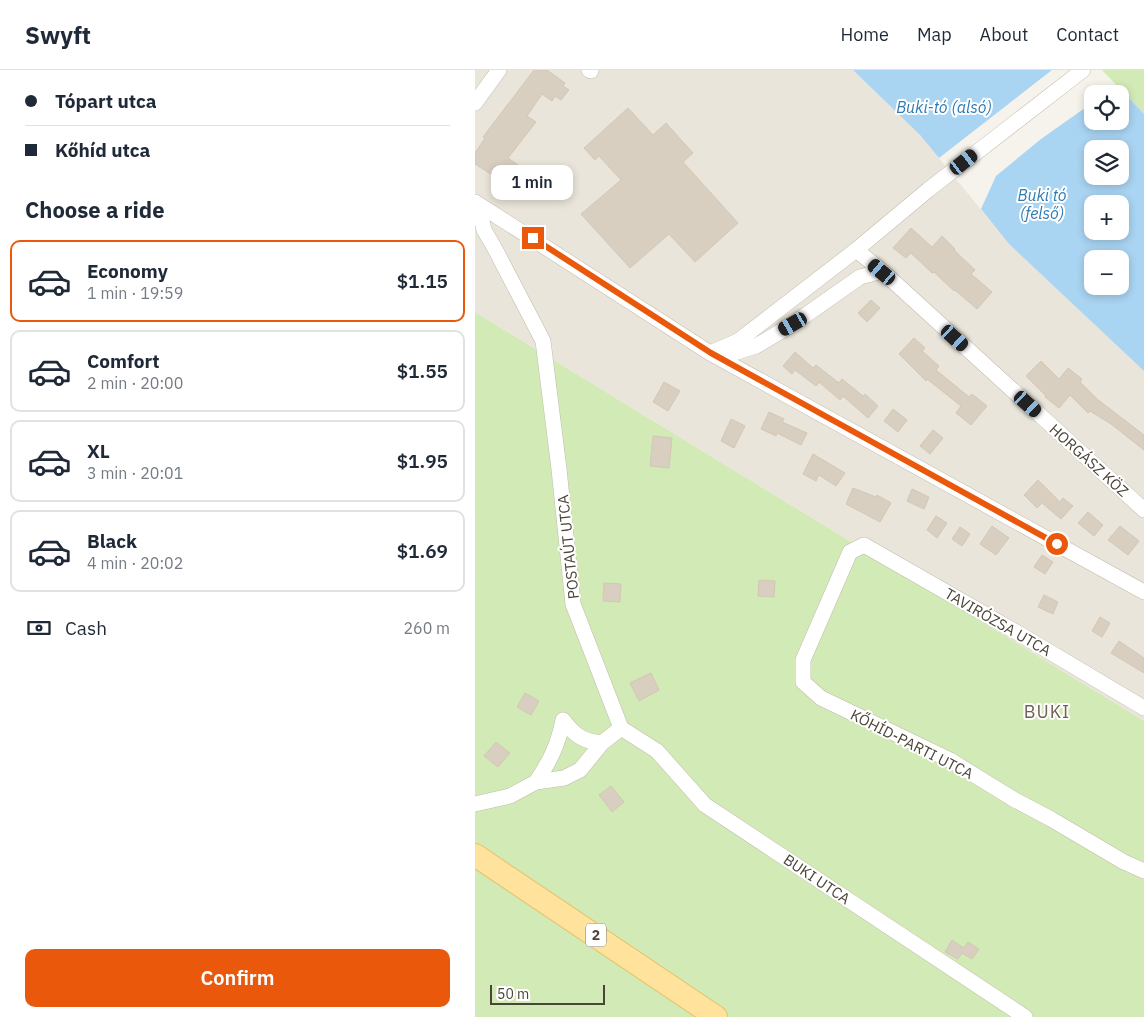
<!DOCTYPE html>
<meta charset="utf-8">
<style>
:root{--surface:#fff;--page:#f6f6f7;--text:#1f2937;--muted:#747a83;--line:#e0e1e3;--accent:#ea580c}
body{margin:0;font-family:"IBM Plex Sans",sans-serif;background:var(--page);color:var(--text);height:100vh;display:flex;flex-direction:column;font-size:19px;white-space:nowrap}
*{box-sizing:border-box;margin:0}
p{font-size:16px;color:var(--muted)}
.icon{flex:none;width:28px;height:28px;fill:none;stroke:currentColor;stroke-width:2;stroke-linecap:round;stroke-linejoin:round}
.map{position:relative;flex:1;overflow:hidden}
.details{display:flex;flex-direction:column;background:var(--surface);width:475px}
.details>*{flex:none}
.top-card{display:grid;align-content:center;height:110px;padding:0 25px;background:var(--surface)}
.controls{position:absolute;left:609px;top:15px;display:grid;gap:10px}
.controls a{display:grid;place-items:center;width:45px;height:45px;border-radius:10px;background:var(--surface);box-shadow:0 2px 8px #0003;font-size:25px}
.scale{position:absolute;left:15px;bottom:12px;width:115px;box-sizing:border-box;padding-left:5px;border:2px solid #4b4439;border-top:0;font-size:14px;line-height:18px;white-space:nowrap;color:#4b4439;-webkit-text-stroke:4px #fff;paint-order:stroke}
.end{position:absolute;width:22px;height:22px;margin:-11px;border:6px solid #ea580c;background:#fff;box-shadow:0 0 0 2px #fff}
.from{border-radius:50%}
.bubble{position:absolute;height:35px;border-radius:10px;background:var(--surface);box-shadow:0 2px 8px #0003;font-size:16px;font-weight:600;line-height:35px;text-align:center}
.car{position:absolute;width:15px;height:30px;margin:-15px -8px;border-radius:6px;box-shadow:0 0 4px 1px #0007;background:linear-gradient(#222 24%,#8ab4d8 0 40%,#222 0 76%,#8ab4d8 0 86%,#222 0)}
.top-card b{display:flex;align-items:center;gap:18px;height:48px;font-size:19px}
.top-card b+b{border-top:1px solid var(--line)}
.top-card i{width:12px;height:12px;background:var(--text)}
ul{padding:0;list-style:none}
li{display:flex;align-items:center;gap:15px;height:82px;margin:0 10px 8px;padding:0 15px;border:2px solid var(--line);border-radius:10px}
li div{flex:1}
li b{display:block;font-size:19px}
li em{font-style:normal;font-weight:600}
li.selected{border-color:var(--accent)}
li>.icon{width:45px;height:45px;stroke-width:1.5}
h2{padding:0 25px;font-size:22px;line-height:60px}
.pay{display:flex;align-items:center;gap:12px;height:55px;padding:0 25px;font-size:19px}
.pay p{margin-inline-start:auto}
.action{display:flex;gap:10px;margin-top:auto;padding:10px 25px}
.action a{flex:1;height:58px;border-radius:10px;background:var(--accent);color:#fff;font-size:20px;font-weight:600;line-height:58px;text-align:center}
header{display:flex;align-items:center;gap:30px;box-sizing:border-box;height:70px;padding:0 25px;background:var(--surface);border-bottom:1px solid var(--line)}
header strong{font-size:24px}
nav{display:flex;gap:28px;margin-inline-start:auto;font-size:18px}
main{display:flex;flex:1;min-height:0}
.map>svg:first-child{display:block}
.residential{fill:#eae5da}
.green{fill:#d2eab5}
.water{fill:#a9d4f2;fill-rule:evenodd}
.building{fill:#d8cfc1;stroke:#d3c7b4}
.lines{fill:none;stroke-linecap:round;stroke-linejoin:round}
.minor-casing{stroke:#c2bbae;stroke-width:16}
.primary-casing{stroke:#e6c16a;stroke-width:24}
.minor{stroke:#fff;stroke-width:15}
.primary{stroke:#ffe39c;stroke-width:22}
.route{stroke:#ea580c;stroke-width:6}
.labels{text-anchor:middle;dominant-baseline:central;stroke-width:4;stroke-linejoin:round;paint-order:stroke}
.shield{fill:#fff;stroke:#817c74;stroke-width:1}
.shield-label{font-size:14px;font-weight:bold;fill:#4b4439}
.street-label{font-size:15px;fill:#4b4439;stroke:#fff}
.water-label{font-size:16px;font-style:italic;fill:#2e7ab2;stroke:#fff}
.quarter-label{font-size:18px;letter-spacing:1px;fill:#6e6250;stroke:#fff}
</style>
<header>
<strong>Swyft</strong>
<nav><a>Home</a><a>Map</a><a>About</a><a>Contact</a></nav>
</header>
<main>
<section class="details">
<div class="top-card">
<b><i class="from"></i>Tópart utca</b>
<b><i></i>Kőhíd utca</b>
</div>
<h2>Choose a ride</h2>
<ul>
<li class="selected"><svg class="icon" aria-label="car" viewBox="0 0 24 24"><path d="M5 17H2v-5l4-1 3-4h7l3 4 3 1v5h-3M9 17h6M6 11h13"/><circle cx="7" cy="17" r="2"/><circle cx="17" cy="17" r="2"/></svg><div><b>Economy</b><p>1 min · 19:59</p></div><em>$1.15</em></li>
<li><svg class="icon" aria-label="car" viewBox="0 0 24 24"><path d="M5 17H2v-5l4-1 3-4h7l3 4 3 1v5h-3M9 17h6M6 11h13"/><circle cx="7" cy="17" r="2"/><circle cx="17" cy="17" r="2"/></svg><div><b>Comfort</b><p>2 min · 20:00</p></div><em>$1.55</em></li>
<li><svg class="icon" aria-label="car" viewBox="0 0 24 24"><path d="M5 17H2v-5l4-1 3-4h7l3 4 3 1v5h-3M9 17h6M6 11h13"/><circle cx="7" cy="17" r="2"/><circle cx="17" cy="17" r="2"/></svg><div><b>XL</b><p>3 min · 20:01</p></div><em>$1.95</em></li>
<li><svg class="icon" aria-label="car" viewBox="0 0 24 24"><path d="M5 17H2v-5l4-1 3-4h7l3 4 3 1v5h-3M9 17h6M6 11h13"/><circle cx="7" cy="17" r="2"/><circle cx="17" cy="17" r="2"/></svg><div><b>Black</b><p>4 min · 20:02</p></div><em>$1.69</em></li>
</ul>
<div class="pay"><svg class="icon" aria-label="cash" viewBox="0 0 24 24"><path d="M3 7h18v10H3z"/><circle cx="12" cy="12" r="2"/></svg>Cash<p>260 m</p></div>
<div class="action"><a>Confirm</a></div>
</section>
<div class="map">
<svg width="669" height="947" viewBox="0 0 669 947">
<rect width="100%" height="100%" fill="#f6f3ec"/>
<path class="residential" d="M 0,0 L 378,0 L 445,65 L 534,174 L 669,301 L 669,651 L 0,242 Z"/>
<path class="green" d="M 627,0 L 669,0 L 669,44 L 628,1 Z
M 0,242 L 669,651 L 669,947 L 0,947 Z"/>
<path class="water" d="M 378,0 L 577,0 L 464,88 L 445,65 Z
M 650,24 L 669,44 L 669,301 L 534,174 L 506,139 L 521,106 L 566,69 L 617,33 L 618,51 L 645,51 L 645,25 ZM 618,79 L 645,79 L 645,106 L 618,106 ZM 618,134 L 645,134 L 645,161 L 618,161 ZM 618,189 L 645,189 L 645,216 L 618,216 Z"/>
<path class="building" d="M 59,0 L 72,0 L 90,13 L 88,16 L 94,20 L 86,30 L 80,26 L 77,31 L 67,24 L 52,46 L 61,52 L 33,88 L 49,99 L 36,117 L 0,94 L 0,83 L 10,68 L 8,67 Z
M 153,38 L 178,65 L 191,53 L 218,83 L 208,92 L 263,153 L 220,192 L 194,164 L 155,198 L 106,144 L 146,110 L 124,86 L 120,90 L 109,78 Z
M 436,158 L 457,177 L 467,166 L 480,179 L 479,180 L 500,200 L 496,204 L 517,222 L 502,239 L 480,220 L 479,221 L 459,202 L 457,203 L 436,183 L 431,188 L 418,178 Z
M 396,230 L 405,238 L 392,252 L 383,243 Z
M 439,268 L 450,278 L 447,281 L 464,296 L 461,300 L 494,327 L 497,324 L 512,336 L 496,355 L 481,343 L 486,336 L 452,309 L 451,311 L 424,284 Z
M 320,282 L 338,298 L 341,295 L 364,313 L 367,309 L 388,326 L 390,324 L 403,336 L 393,348 L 368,326 L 365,330 L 344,312 L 341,316 L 320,300 L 317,304 L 308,296 Z
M 566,291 L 584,309 L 593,298 L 607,309 L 605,312 L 622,329 L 669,365 L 669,380 L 636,354 L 615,341 L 613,343 L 595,325 L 584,338 L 570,327 L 571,326 L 551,306 Z
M 189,312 L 205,321 L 193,341 L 178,332 Z
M 418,339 L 432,350 L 423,362 L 409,351 Z
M 294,342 L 309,349 L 307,352 L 332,363 L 326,375 L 302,363 L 301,366 L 286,359 Z
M 256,349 L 270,356 L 259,378 L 246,371 Z
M 458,360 L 468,368 L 455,384 L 445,376 Z
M 178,366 L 197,368 L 194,398 L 175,396 Z
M 338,384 L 370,403 L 361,416 L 344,405 L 341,411 L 328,404 Z
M 563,410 L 585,432 L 588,428 L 598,436 L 586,449 L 567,433 L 562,438 L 549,425 Z
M 378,418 L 401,427 L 402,425 L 416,433 L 405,452 L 371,434 Z
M 437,419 L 454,427 L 449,439 L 432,431 Z
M 613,442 L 628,455 L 619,466 L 603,453 Z
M 461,446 L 472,453 L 462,468 L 452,460 Z
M 517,456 L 534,468 L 521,485 L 505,474 Z
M 645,456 L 664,471 L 653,485 L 633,470 Z
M 485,457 L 495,464 L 487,476 L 477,469 Z
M 567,485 L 578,492 L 570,504 L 559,497 Z
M 284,510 L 300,511 L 299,527 L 283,526 Z
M 129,513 L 146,514 L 145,532 L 128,531 Z
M 569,525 L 583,532 L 578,544 L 563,537 Z
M 625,547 L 635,553 L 627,567 L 617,561 Z
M 644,571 L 669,588 L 669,603 L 636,583 Z
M 176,603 L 184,620 L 164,631 L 155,613 Z
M 50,623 L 64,631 L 56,645 L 42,637 Z
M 21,672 L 35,683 L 23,697 L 9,686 Z
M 136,716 L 149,732 L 137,742 L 124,725 Z
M 477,870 L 489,878 L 493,872 L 504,879 L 497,889 L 487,883 L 488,882 L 483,889 L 470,882 Z"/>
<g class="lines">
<defs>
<path id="minor" d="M 114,0 L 116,1
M 0,33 L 24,0
M 0,132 L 235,283 L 669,522
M 3,134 L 9,160 L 19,177 L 68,271 L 84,399 L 98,534 L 146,658
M 381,180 L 407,201 L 669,440
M 235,283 L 263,271 L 381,180 L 453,120 L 608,0
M 249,283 L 259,283 L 281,276 L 318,254 L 385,207 L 407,201
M 669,638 L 548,566 L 389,475 L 375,482 L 328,590 L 328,612 L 346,628 L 475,690 L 540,730 L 576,749 L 649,792 L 669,801
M 88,650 C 99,665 109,672 127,673
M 146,658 L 182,681 L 230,735 L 550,947
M 61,712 C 75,691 83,675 88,650
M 0,734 L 35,726 L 61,712 L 89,708 L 105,700 L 127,673 L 146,658"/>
<path id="primary" d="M 0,785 L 241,947"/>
</defs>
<use href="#minor" class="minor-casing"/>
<use href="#primary" class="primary-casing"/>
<use href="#minor" class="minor"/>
<use href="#primary" class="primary"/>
</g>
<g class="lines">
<path class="route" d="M 58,168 L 236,283 L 582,474"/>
</g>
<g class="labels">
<rect class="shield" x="111" y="853.5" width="20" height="23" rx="4"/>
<g class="shield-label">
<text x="121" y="865">2</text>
</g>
<g class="street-label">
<text transform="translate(614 390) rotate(42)">HORGÁSZ KÖZ</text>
<text transform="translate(93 477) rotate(-96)">POSTAÚT UTCA</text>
<text transform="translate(523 552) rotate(30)">TAVIRÓZSA UTCA</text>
<text transform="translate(437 674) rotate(27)">KŐHÍD-PARTI UTCA</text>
<text transform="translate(342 809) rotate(34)">BUKI UTCA</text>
</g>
<g class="water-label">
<text x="469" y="37">Buki-tó (alsó)</text>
<text x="567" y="125">Buki tó<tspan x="567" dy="18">(felső)</tspan></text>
</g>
<g class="quarter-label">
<text x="572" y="641">BUKI</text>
</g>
</g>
</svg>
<div class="controls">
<a><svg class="icon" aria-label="locate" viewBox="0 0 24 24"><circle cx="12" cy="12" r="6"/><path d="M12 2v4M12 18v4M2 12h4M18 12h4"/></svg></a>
<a><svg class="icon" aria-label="layers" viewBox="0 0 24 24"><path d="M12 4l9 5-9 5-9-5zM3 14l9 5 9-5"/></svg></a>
<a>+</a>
<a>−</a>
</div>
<div class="scale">50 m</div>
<i class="end from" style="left:582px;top:474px"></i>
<i class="end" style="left:58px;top:168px"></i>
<div class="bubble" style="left:16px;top:95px;width:82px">1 min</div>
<i class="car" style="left:489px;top:92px;rotate:52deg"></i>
<i class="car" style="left:407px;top:202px;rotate:310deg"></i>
<i class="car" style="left:318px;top:254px;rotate:240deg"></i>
<i class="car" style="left:480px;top:268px;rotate:132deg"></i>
<i class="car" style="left:553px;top:334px;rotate:132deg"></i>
</div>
</main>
